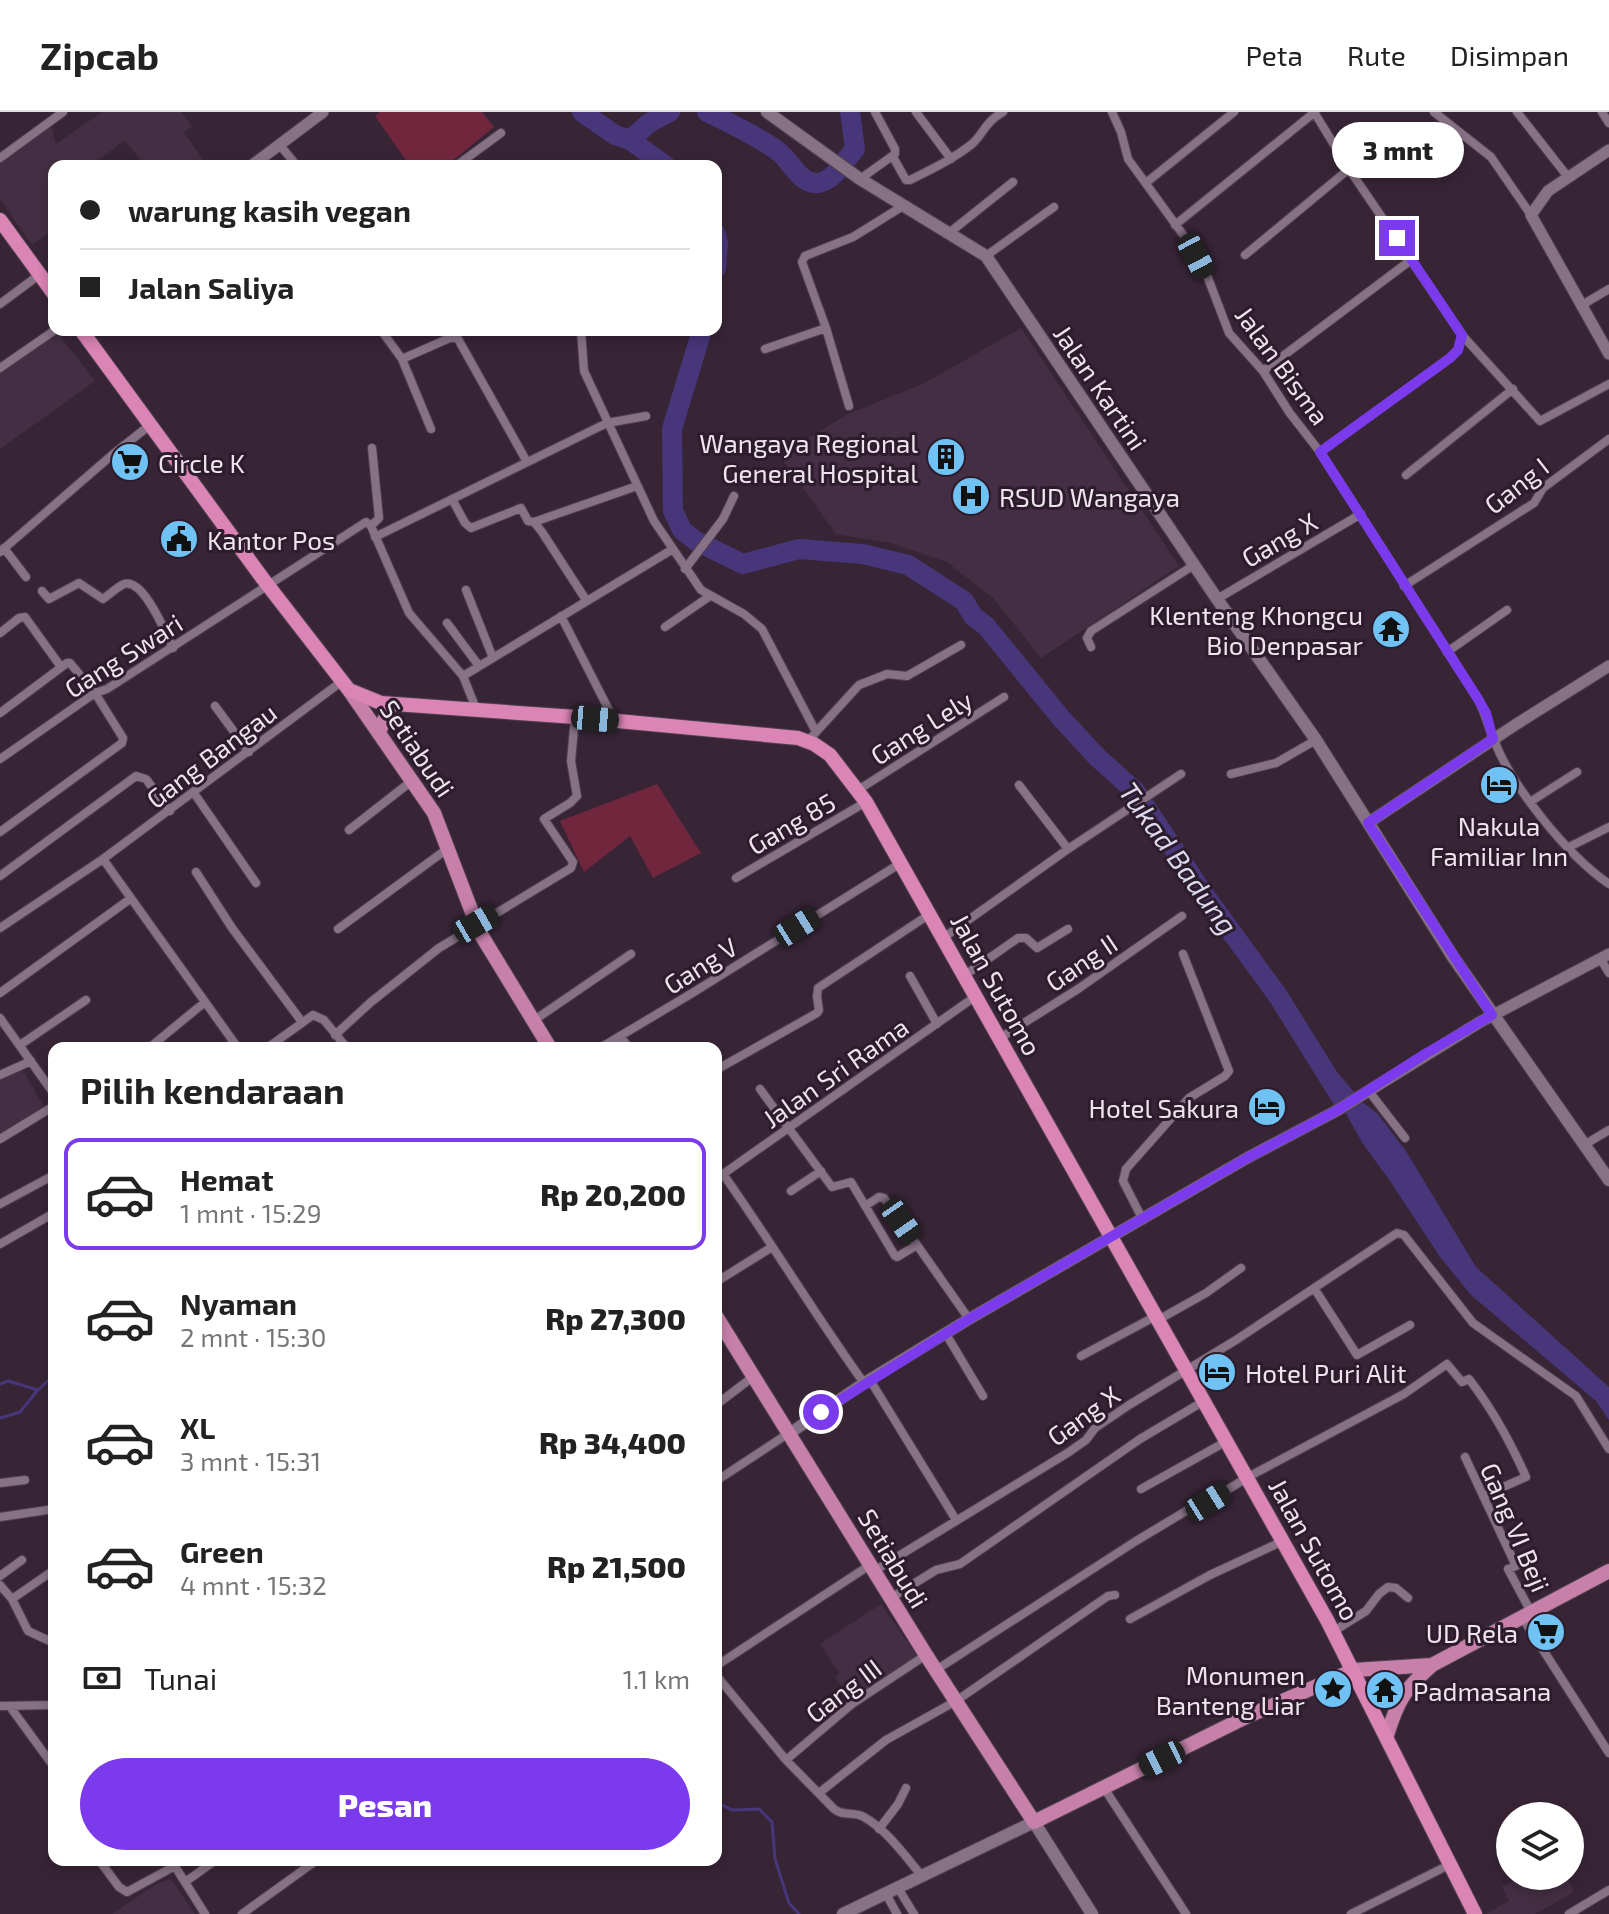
<!DOCTYPE html>
<html lang="id">
<meta charset="utf-8">
<style>
:root{--surface:#fff;--page:#f6f6f6;--text:#222;--muted:#767676;--line:#e0e0e0;--accent:#7c3aed}
body{margin:0;font-family:"Exo 2",sans-serif;background:var(--page);color:var(--text);height:100vh;display:flex;flex-direction:column;font-size:30px;white-space:nowrap}
*{box-sizing:border-box;margin:0}
p{font-size:26px;color:var(--muted)}
.icon{flex:none;width:44px;height:44px;fill:none;stroke:currentColor;stroke-width:2;stroke-linecap:round;stroke-linejoin:round}
.map{position:relative;flex:1;overflow:hidden}
.panel{position:absolute;left:48px;top:930px;width:674px;height:824px;display:flex;flex-direction:column;background:var(--surface);border-radius:16px;box-shadow:0 4px 12px #0003}
.panel>*{flex:none}
.guide{position:absolute;left:48px;top:48px;width:674px;height:176px;border-radius:16px;box-shadow:0 4px 12px #0003;display:grid;align-content:center;height:176px;padding:0 32px;background:var(--surface)}
.fabs{position:absolute;left:1496px;top:1690px;display:grid;gap:16px}
.fabs a{display:grid;place-items:center;width:88px;height:88px;border-radius:50%;background:var(--surface);box-shadow:0 4px 12px #0003;font-size:40px}
.end{position:absolute;width:36px;height:36px;margin:-18px;border:10px solid #7c3aed;background:#fff;box-shadow:0 0 0 4px #fff}
.from{border-radius:50%}
.bubble{position:absolute;height:56px;border-radius:28px;background:var(--surface);box-shadow:0 4px 12px #0003;font-size:26px;font-weight:800;line-height:56px;text-align:center}
.car{position:absolute;width:24px;height:48px;margin:-24px -12px;border-radius:10px;box-shadow:0 0 6px 2px #0007;background:linear-gradient(#222 24%,#8ab4d8 0 40%,#222 0 76%,#8ab4d8 0 86%,#222 0)}
.guide b{display:flex;align-items:center;gap:28px;height:76px;font-size:30px}
.guide b+b{border-top:2px solid var(--line)}
.guide i{width:20px;height:20px;background:var(--text)}
ul{padding:0;list-style:none}
li{display:flex;align-items:center;gap:24px;height:112px;margin:0 16px 12px;padding:0 16px;border:4px solid transparent;border-radius:16px}
li div{flex:1}
li b{display:block;font-size:30px}
li em{font-style:normal;font-weight:800}
li.current{border-color:var(--accent)}
li>.icon{width:72px;height:72px;stroke-width:1.5}
h2{padding:0 32px;font-size:36px;line-height:96px}
.pay{display:flex;align-items:center;gap:20px;height:88px;padding:0 32px;font-size:30px}
.pay p{margin-inline-start:auto}
.cta{display:flex;gap:16px;margin-top:auto;padding:16px 32px}
.cta a{flex:1;height:92px;border-radius:48px;background:var(--accent);color:#fff;font-size:32px;font-weight:800;line-height:92px;text-align:center}
header{display:flex;align-items:center;gap:48px;box-sizing:border-box;height:112px;padding:0 40px;background:var(--surface);border-bottom:2px solid var(--line)}
header strong{font-size:38px}
nav{display:flex;gap:44px;margin-inline-start:auto;font-size:28px}
.map>svg:first-child{display:block}
.built{fill:#442e43}
.green{fill:#70273d}
.water{fill:#473679}
.lines{fill:none;stroke-linecap:round;stroke-linejoin:round}
.stream{stroke:#473679;stroke-width:3}
.river{stroke:#473679;stroke-width:20}
.minor-casing{stroke:#50414f;stroke-width:10}
.tertiary-casing{stroke:#50414f;stroke-width:13}
.secondary-casing{stroke:#50414f;stroke-width:14}
.primary-casing{stroke:#50414f;stroke-width:16}
.trunk-casing{stroke:#50414f;stroke-width:16}
.minor{stroke:#877285;stroke-width:8}
.tertiary{stroke:#877285;stroke-width:11}
.secondary{stroke:#877285;stroke-width:12}
.primary{stroke:#c680aa;stroke-width:14}
.trunk{stroke:#db84b6;stroke-width:14}
.route{stroke:#7c3aed;stroke-width:10}
.labels{text-anchor:middle;dominant-baseline:central;stroke-width:6;stroke-linejoin:round;paint-order:stroke}
.street-label{font-size:26px;fill:#efe3ee;stroke:#2c1c2c}
.poi-label{font-size:26px;fill:#efe3ee;stroke:#2c1c2c;text-anchor:end}
.water-label{font-size:28px;font-style:italic;fill:#dddaee;stroke:#2c1c2c}
</style>
<header>
<strong>Zipcab</strong>
<nav><a>Peta</a><a>Rute</a><a>Disimpan</a></nav>
</header>
<div class="map">
<svg width="1609" height="1802" viewBox="0 0 1609 1802">
<rect width="100%" height="100%" fill="#372536"/>
<path class="built" d="M 102,0 L 181,0 L 192,14 L 184,21 L 208,54 L 145,54 L 125,28 L 91,54 L 54,54 L 54,118 L 32,133 L 0,87 L 0,41 L 49,6 L 56,32 Z
M 1021,216 L 1179,454 L 1041,546 L 993,486 L 947,450 L 891,431 L 836,422 L 782,347 L 804,329 L 848,302 L 925,271 Z
M 56,219 L 95,269 L 0,337 L 0,258 Z
M 20,953 L 45,997 L 0,1022 L 0,962 Z
M 881,1492 L 918,1545 L 852,1590 L 835,1565 L 839,1561 L 820,1532 Z
M 1522,1764 L 1566,1764 L 1574,1780 L 1535,1802 L 1486,1802 L 1509,1789 L 1502,1775 Z
M 171,1767 L 195,1802 L 112,1802 L 158,1771 Z"/>
<path class="green" d="M 380,0 L 482,0 L 494,15 L 446,54 L 410,54 L 375,4 Z
M 657,672 L 701,741 L 653,766 L 630,724 L 584,760 L 560,709 Z"/>
<path class="water" d="M 1339,962 L 1362,990 L 1377,1001 L 1406,1039 L 1476,1155 L 1609,1275 L 1609,1308 L 1596,1289 L 1471,1183 L 1440,1145 L 1390,1069 L 1363,1032 L 1345,1000 L 1325,969 Z"/>
<g class="lines">
<path class="stream" d="M 0,1272 L 8,1269 L 38,1278 L 54,1263
M 0,1306 L 20,1300 L 37,1279
M 716,1690 L 732,1698 L 759,1697 L 772,1710 L 775,1747 L 789,1791 L 799,1802"/>
<path class="river" d="M 582,0 L 615,23 L 630,28 L 666,54
M 707,0 C 728,10 762,27 779,40 C 791,49 800,73 818,71 C 834,69 845,48 855,37 L 850,0
M 630,28 L 649,11 L 670,0
M 716,122 L 718,132 L 716,156
M 702,218 L 672,317 L 673,399 L 682,418 L 696,429 L 743,452 L 799,437 L 863,442 L 908,453 L 964,489 L 973,504 L 986,514 L 1061,606 L 1097,645 L 1135,679 L 1203,781 L 1278,884 L 1344,990"/>
<defs>
<path id="minor" d="M 916,0 L 951,47
M 1112,0 L 1121,20 L 1128,47 L 1184,124
M 1314,0 L 1349,57 L 1462,223 L 1540,309 L 1609,272
M 1434,0 L 1491,45 L 1531,103
M 1517,0 L 1568,65
M 1602,0 L 1609,11
M 279,32 L 297,54
M 893,45 L 906,68 L 910,68 C 932,57 953,47 972,32 C 985,20 984,11 1003,0
M 0,46 L 63,0
M 456,54 L 501,21
M 860,67 L 895,42 L 895,37 L 875,0
M 1147,70 L 1234,0
M 1175,113 L 1315,0
M 949,121 L 1013,70
M 1245,143 L 1349,57
M 986,144 L 1054,95
M 1196,144 L 1208,166 L 1229,221 L 1263,259 L 1289,300 L 1320,340 L 1478,587 C 1485,601 1488,614 1494,628 C 1512,675 1567,743 1609,772
M 0,192 L 39,163
M 1582,193 L 1609,177
M 826,216 L 849,294
M 381,218 L 402,247 L 431,317
M 581,218 L 584,259 L 654,409 L 701,478 L 744,502 L 762,517 L 816,620 L 808,629
M 765,237 L 826,216 L 802,150 L 805,144 L 853,125 L 903,94
M 402,247 L 452,225 L 458,227 L 527,350
M 0,256 L 55,218
M 1263,259 L 1411,148
M 1320,340 L 1450,246 L 1458,238 L 1462,223
M 1406,363 L 1513,277
M 452,387 L 465,411 L 471,416 L 521,396 L 528,409 L 534,410 L 542,420 L 586,488
M 534,410 L 637,374
M 371,414 L 379,406 L 372,336
M 375,425 L 607,311 L 646,304
M 4,436 L 26,465
M 0,440 L 112,343 L 150,313
M 685,457 L 723,407 L 734,384
M 1404,474 L 1534,391 L 1543,376 L 1609,327
M 466,478 L 493,546
M 42,479 L 49,487 L 79,471 L 103,487 C 109,483 117,475 124,472 C 144,466 166,522 173,536
M 1217,487 L 1361,402
M 561,504 L 614,608
M 447,511 L 479,554
M 665,515 L 710,484
M 0,521 L 19,506 L 25,505 L 61,555
M 1091,535 L 1087,526 L 1091,519 L 1194,453
M 1447,540 L 1507,498
M 463,564 L 673,437
M 215,594 L 249,640
M 0,601 L 67,551 L 70,551 L 95,581 L 123,626 L 122,631 L 0,720
M 816,620 L 859,573 L 887,562 L 907,564 L 961,533
M 0,647 L 95,581 L 107,577 L 366,410 L 371,414 L 409,501 L 463,564 L 477,599
M 1231,662 L 1276,651 L 1316,628
M 1019,673 L 1068,737
M 858,678 L 1004,585
M 194,681 L 256,771
M 1530,690 L 1577,660
M 349,718 L 413,668
M 1569,735 L 1609,715
M 103,747 L 238,936
M 196,760 L 232,816 L 302,910
M 0,764 L 136,664 L 146,667 L 170,699
M 736,766 L 866,690
M 0,816 L 103,747 L 341,570
M 338,817 L 447,737
M 943,826 L 1068,737 L 1181,662
M 1600,846 L 1609,861
M 965,863 L 1018,826 L 1026,826 L 1037,836 L 1068,817
M 910,864 L 937,912
M 0,881 L 130,787
M 0,906 L 54,982
M 533,909 L 631,842
M 335,923 L 371,890 L 439,836 L 571,756 L 573,750 L 544,707 L 570,691 L 577,684 L 571,649 L 575,605
M 620,924 L 629,936
M 1000,926 L 1078,877 L 1182,804
M 20,933 L 86,888
M 149,936 L 205,890
M 267,936 L 313,903 L 324,908 L 347,936
M 600,936 L 694,880 L 901,751
M 716,958 L 817,901 L 819,898 L 817,885 L 818,876 L 930,802
M 0,963 L 31,949
M 760,977 L 832,1075 L 851,1070 L 895,1144 L 897,1145 L 917,1133
M 1368,978 L 1405,1026
M 0,1027 L 54,994
M 1584,1033 L 1609,1018
M 723,1062 C 772,1131 815,1203 864,1271
M 716,1067 L 976,884
M 791,1079 L 821,1059
M 0,1092 L 54,1063
M 865,1094 L 879,1085 L 884,1086 L 969,1207
M 1143,1108 L 1123,1069 L 1126,1057 L 1189,986 L 1225,964 L 1229,959 L 1183,842
M 0,1132 L 54,1101
M 716,1170 L 772,1135
M 1314,1176 L 1357,1243 L 1410,1213
M 1158,1208 L 1206,1181 L 1241,1156
M 946,1222 L 983,1284
M 1081,1244 L 1156,1204
M 870,1268 L 956,1408
M 716,1293 L 754,1264
M 1465,1345 L 1516,1454 L 1508,1457 L 1531,1500
M 716,1369 L 789,1321
M 0,1371 L 25,1368
M 1141,1377 L 1227,1329
M 0,1405 L 54,1397
M 874,1459 L 1069,1340 L 1086,1328 L 1095,1316 L 1129,1293 L 1236,1228 L 1397,1121 L 1404,1123 L 1473,1211 L 1576,1284 L 1609,1337
M 0,1464 L 22,1448
M 0,1473 L 12,1487 L 28,1519 L 54,1531
M 891,1486 L 936,1458 L 960,1452 L 1140,1327 L 1204,1289
M 12,1487 L 54,1458
M 1522,1505 L 1609,1641
M 1130,1507 L 1210,1463 L 1283,1429
M 1334,1519 L 1366,1499 L 1379,1482 L 1388,1475 L 1396,1476 L 1408,1486
M 716,1554 L 870,1453
M 936,1558 L 1136,1429 L 1196,1393 L 1208,1390 L 1248,1365 L 1404,1282 L 1447,1252 L 1462,1270 L 1469,1267 C 1493,1298 1510,1329 1526,1365 L 1483,1384
M 716,1563 L 786,1648 L 834,1697 C 844,1705 853,1699 864,1705 C 887,1718 905,1744 922,1764
M 0,1594 L 54,1593
M 11,1596 L 54,1655
M 786,1648 L 852,1592 L 926,1543
M 1104,1676 L 1186,1802
M 819,1681 L 886,1628 L 956,1589 L 1108,1484 L 1115,1483
M 879,1717 L 898,1692 L 906,1676
M 99,1748 L 119,1775 L 127,1780 L 175,1754
M 171,1748 L 205,1802
M 185,1770 L 216,1748
M 898,1776 L 914,1802
M 886,1782 L 897,1802
M 242,1802 L 317,1748
M 1351,1802 L 1449,1753
M 1569,1802 L 1609,1778"/>
<path id="tertiary" d="M 1609,38 L 1548,79 L 1531,103 L 1609,242
M 251,54 L 323,0
M 1368,711 L 1515,613 L 1609,554
M 790,1321 L 864,1271 L 969,1207 L 1247,1046 L 1336,999 L 1480,910 L 1609,842"/>
<path id="secondary" d="M 767,0 L 860,67 L 986,144 L 1217,487 L 1316,628 L 1453,845 L 1609,1068
M 843,1802 L 1034,1710 L 1092,1802"/>
<path id="primary" d="M 349,578 L 434,701 L 480,821 L 550,936
M 379,620 L 391,592
M 716,1204 L 926,1543 L 1034,1710 L 1248,1604 L 1354,1558 L 1432,1553
M 1387,1623 C 1398,1588 1404,1578 1432,1553 L 1609,1459"/>
<path id="trunk" d="M 0,108 L 54,182
M 81,218 L 263,467 L 349,578 L 381,591 L 575,605 L 798,626 L 814,632 L 830,643 L 866,690 L 1327,1508 L 1475,1802"/>
</defs>
<use href="#minor" class="minor-casing"/>
<use href="#tertiary" class="tertiary-casing"/>
<use href="#secondary" class="secondary-casing"/>
<use href="#primary" class="primary-casing"/>
<use href="#trunk" class="trunk-casing"/>
<use href="#minor" class="minor"/>
<use href="#tertiary" class="tertiary"/>
<use href="#secondary" class="secondary"/>
<use href="#primary" class="primary"/>
<use href="#trunk" class="trunk"/>
</g>
<g class="lines">
<path class="route" d="M 821,1300 L 969,1207 L 1247,1046 L 1336,999 L 1425,942 L 1492,903 L 1368,711 L 1493,627 L 1486,601 L 1478,587 L 1320,340 L 1450,246 L 1458,238 L 1462,223 L 1397,126"/>
</g>
<defs>
<symbol id="building-disc" viewBox="-11 -11 22 22"><circle r="9.5" fill="#70c1f4" stroke="#2c1c2c"/><path d="M-4-6H4V6H1V3H-1V6H-4ZM-2.5-4.3h1.7v1.8h-1.7ZM.8-4.3h1.7v1.8H.8ZM-2.5-1h1.7V.8h-1.7ZM.8-1h1.7V.8H.8Z" fill="#111"/></symbol>
<symbol id="supermarket-disc" viewBox="-11 -11 22 22"><circle r="9.5" fill="#70c1f4" stroke="#2c1c2c"/><path d="M-6-5.5h2.5l.6 2H6L4.5 2H-2.5L-4.4-4H-6ZM-1.5 3.2a1.3 1.3 0 1 0 .1 0ZM3 3.2a1.3 1.3 0 1 0 .1 0Z" fill="#111"/></symbol>
<symbol id="hospital-disc" viewBox="-11 -11 22 22"><circle r="9.5" fill="#70c1f4" stroke="#2c1c2c"/><path d="M-5-5h3v3.5h4V-5h3V5h-3V1.5h-4V5h-3Z" fill="#111"/></symbol>
<symbol id="civic-disc" viewBox="-11 -11 22 22"><circle r="9.5" fill="#70c1f4" stroke="#2c1c2c"/><path d="M-.6-6.5H3V-4.5H.6V-3L4-1V1h2V6H-6V1h2V-1L-.6-3ZM-1.2 2.5V6h2.4V2.5Z" fill="#111"/></symbol>
<symbol id="temple-disc" viewBox="-11 -11 22 22"><circle r="9.5" fill="#70c1f4" stroke="#2c1c2c"/><path d="M0-6L5-2H3V0L6.5 2.5H4V6H1.5V3h-3V6H-4V2.5H-6.5L-3 0V-2H-5Z" fill="#111"/></symbol>
<symbol id="hotel-disc" viewBox="-11 -11 22 22"><circle r="9.5" fill="#70c1f4" stroke="#2c1c2c"/><path d="M-6-4.5h1.5V1H6V5H4.5V3h-9V5H-6ZM-4 0a1.8 1.8 0 1 1 3.6 0ZM.5 0V-2.5h3Q6-2.5 6 0Z" fill="#111"/></symbol>
<symbol id="sight-disc" viewBox="-11 -11 22 22"><circle r="9.5" fill="#70c1f4" stroke="#2c1c2c"/><path d="M0-6L1.8-2.2L6-1.7L2.9 1.2L3.7 5.4L0 3.3L-3.7 5.4L-2.9 1.2L-6-1.7L-1.8-2.2Z" fill="#111"/></symbol>
</defs>
<g fill-rule="evenodd">
<use href="#building-disc" x="924" y="323" width="44" height="44"/>
<use href="#supermarket-disc" x="108" y="328" width="44" height="44"/>
<use href="#hospital-disc" x="949" y="362" width="44" height="44"/>
<use href="#civic-disc" x="157" y="405" width="44" height="44"/>
<use href="#temple-disc" x="1369" y="495" width="44" height="44"/>
<use href="#hotel-disc" x="1477" y="651" width="44" height="44"/>
<use href="#hotel-disc" x="1245" y="973" width="44" height="44"/>
<use href="#hotel-disc" x="1195" y="1238" width="44" height="44"/>
<use href="#supermarket-disc" x="1524" y="1498" width="44" height="44"/>
<use href="#sight-disc" x="1311" y="1555" width="44" height="44"/>
<use href="#temple-disc" x="1363" y="1556" width="44" height="44"/>
</g>
<g class="labels">
<g class="street-label">
<text transform="translate(1283 253) rotate(54)">Jalan Bisma</text>
<text transform="translate(1101 275) rotate(56)">Jalan Kartini</text>
<text transform="translate(1516 373) rotate(-38)">Gang I</text>
<text transform="translate(1279 427) rotate(-30)">Gang X</text>
<text transform="translate(123 543) rotate(-32)">Gang Swari</text>
<text transform="translate(921 615) rotate(-32)">Gang Lely</text>
<text transform="translate(418 636) rotate(56)">Setiabudi</text>
<text transform="translate(211 643) rotate(-37)">Gang Bangau</text>
<text transform="translate(791 711) rotate(-30)">Gang 85</text>
<text transform="translate(1081 850) rotate(-34)">Gang II</text>
<text transform="translate(700 853) rotate(-32)">Gang V</text>
<text transform="translate(997 872) rotate(61)">Jalan Sutomo</text>
<text transform="translate(835 960) rotate(-35)">Jalan Sri Rama</text>
<text transform="translate(1083 1303) rotate(-36)">Gang X</text>
<text transform="translate(1516 1415) rotate(67)">Gang VI Beji</text>
<text transform="translate(1315 1437) rotate(61)">Jalan Sutomo</text>
<text transform="translate(894 1446) rotate(59)">Setiabudi</text>
<text transform="translate(843 1578) rotate(-37)">Gang III</text>
</g>
<g class="poi-label">
<text x="918" y="330">Wangaya Regional<tspan x="918" dy="30">General Hospital</tspan></text>
<text x="158" y="350" text-anchor="start">Circle K</text>
<text x="999" y="384" text-anchor="start">RSUD Wangaya</text>
<text x="207" y="427" text-anchor="start">Kantor Pos</text>
<text x="1363" y="502">Klenteng Khongcu<tspan x="1363" dy="30">Bio Denpasar</tspan></text>
<text x="1499" y="713" text-anchor="middle">Nakula<tspan x="1499" dy="30">Familiar Inn</tspan></text>
<text x="1239" y="995">Hotel Sakura</text>
<text x="1245" y="1260" text-anchor="start">Hotel Puri Alit</text>
<text x="1518" y="1520">UD Rela</text>
<text x="1305" y="1562">Monumen<tspan x="1305" dy="30">Banteng Liar</tspan></text>
<text x="1413" y="1578" text-anchor="start">Padmasana</text>
</g>
<g class="water-label">
<text transform="translate(1179 746) rotate(54)">Tukad Badung</text>
</g>
</g>
</svg>
<div class="fabs">
<a><svg class="icon" aria-label="layers" viewBox="0 0 24 24"><path d="M12 4l9 5-9 5-9-5zM3 14l9 5 9-5"/></svg></a>
</div>
<i class="end from" style="left:821px;top:1300px"></i>
<i class="end" style="left:1397px;top:126px"></i>
<div class="bubble" style="left:1332px;top:10px;width:132px">3 mnt</div>
<i class="car" style="left:1196px;top:144px;rotate:152deg"></i>
<i class="car" style="left:595px;top:607px;rotate:95deg"></i>
<i class="car" style="left:476px;top:812px;rotate:60deg"></i>
<i class="car" style="left:797px;top:815px;rotate:58deg"></i>
<i class="car" style="left:901px;top:1109px;rotate:145deg"></i>
<i class="car" style="left:1208px;top:1390px;rotate:58deg"></i>
<i class="car" style="left:1162px;top:1647px;rotate:244deg"></i>
<div class="guide">
<b><i class="from"></i>warung kasih vegan</b>
<b><i></i>Jalan Saliya</b>
</div>
<section class="panel">
<h2>Pilih kendaraan</h2>
<ul>
<li class="current"><svg class="icon" aria-label="car" viewBox="0 0 24 24"><path d="M5 17H2v-5l4-1 3-4h7l3 4 3 1v5h-3M9 17h6M6 11h13"/><circle cx="7" cy="17" r="2"/><circle cx="17" cy="17" r="2"/></svg><div><b>Hemat</b><p>1 mnt · 15:29</p></div><em>Rp 20,200</em></li>
<li><svg class="icon" aria-label="car" viewBox="0 0 24 24"><path d="M5 17H2v-5l4-1 3-4h7l3 4 3 1v5h-3M9 17h6M6 11h13"/><circle cx="7" cy="17" r="2"/><circle cx="17" cy="17" r="2"/></svg><div><b>Nyaman</b><p>2 mnt · 15:30</p></div><em>Rp 27,300</em></li>
<li><svg class="icon" aria-label="car" viewBox="0 0 24 24"><path d="M5 17H2v-5l4-1 3-4h7l3 4 3 1v5h-3M9 17h6M6 11h13"/><circle cx="7" cy="17" r="2"/><circle cx="17" cy="17" r="2"/></svg><div><b>XL</b><p>3 mnt · 15:31</p></div><em>Rp 34,400</em></li>
<li><svg class="icon" aria-label="car" viewBox="0 0 24 24"><path d="M5 17H2v-5l4-1 3-4h7l3 4 3 1v5h-3M9 17h6M6 11h13"/><circle cx="7" cy="17" r="2"/><circle cx="17" cy="17" r="2"/></svg><div><b>Green</b><p>4 mnt · 15:32</p></div><em>Rp 21,500</em></li>
</ul>
<div class="pay"><svg class="icon" aria-label="cash" viewBox="0 0 24 24"><path d="M3 7h18v10H3z"/><circle cx="12" cy="12" r="2"/></svg>Tunai<p>1.1 km</p></div>
<div class="cta"><a>Pesan</a></div>
</section>
</div>
